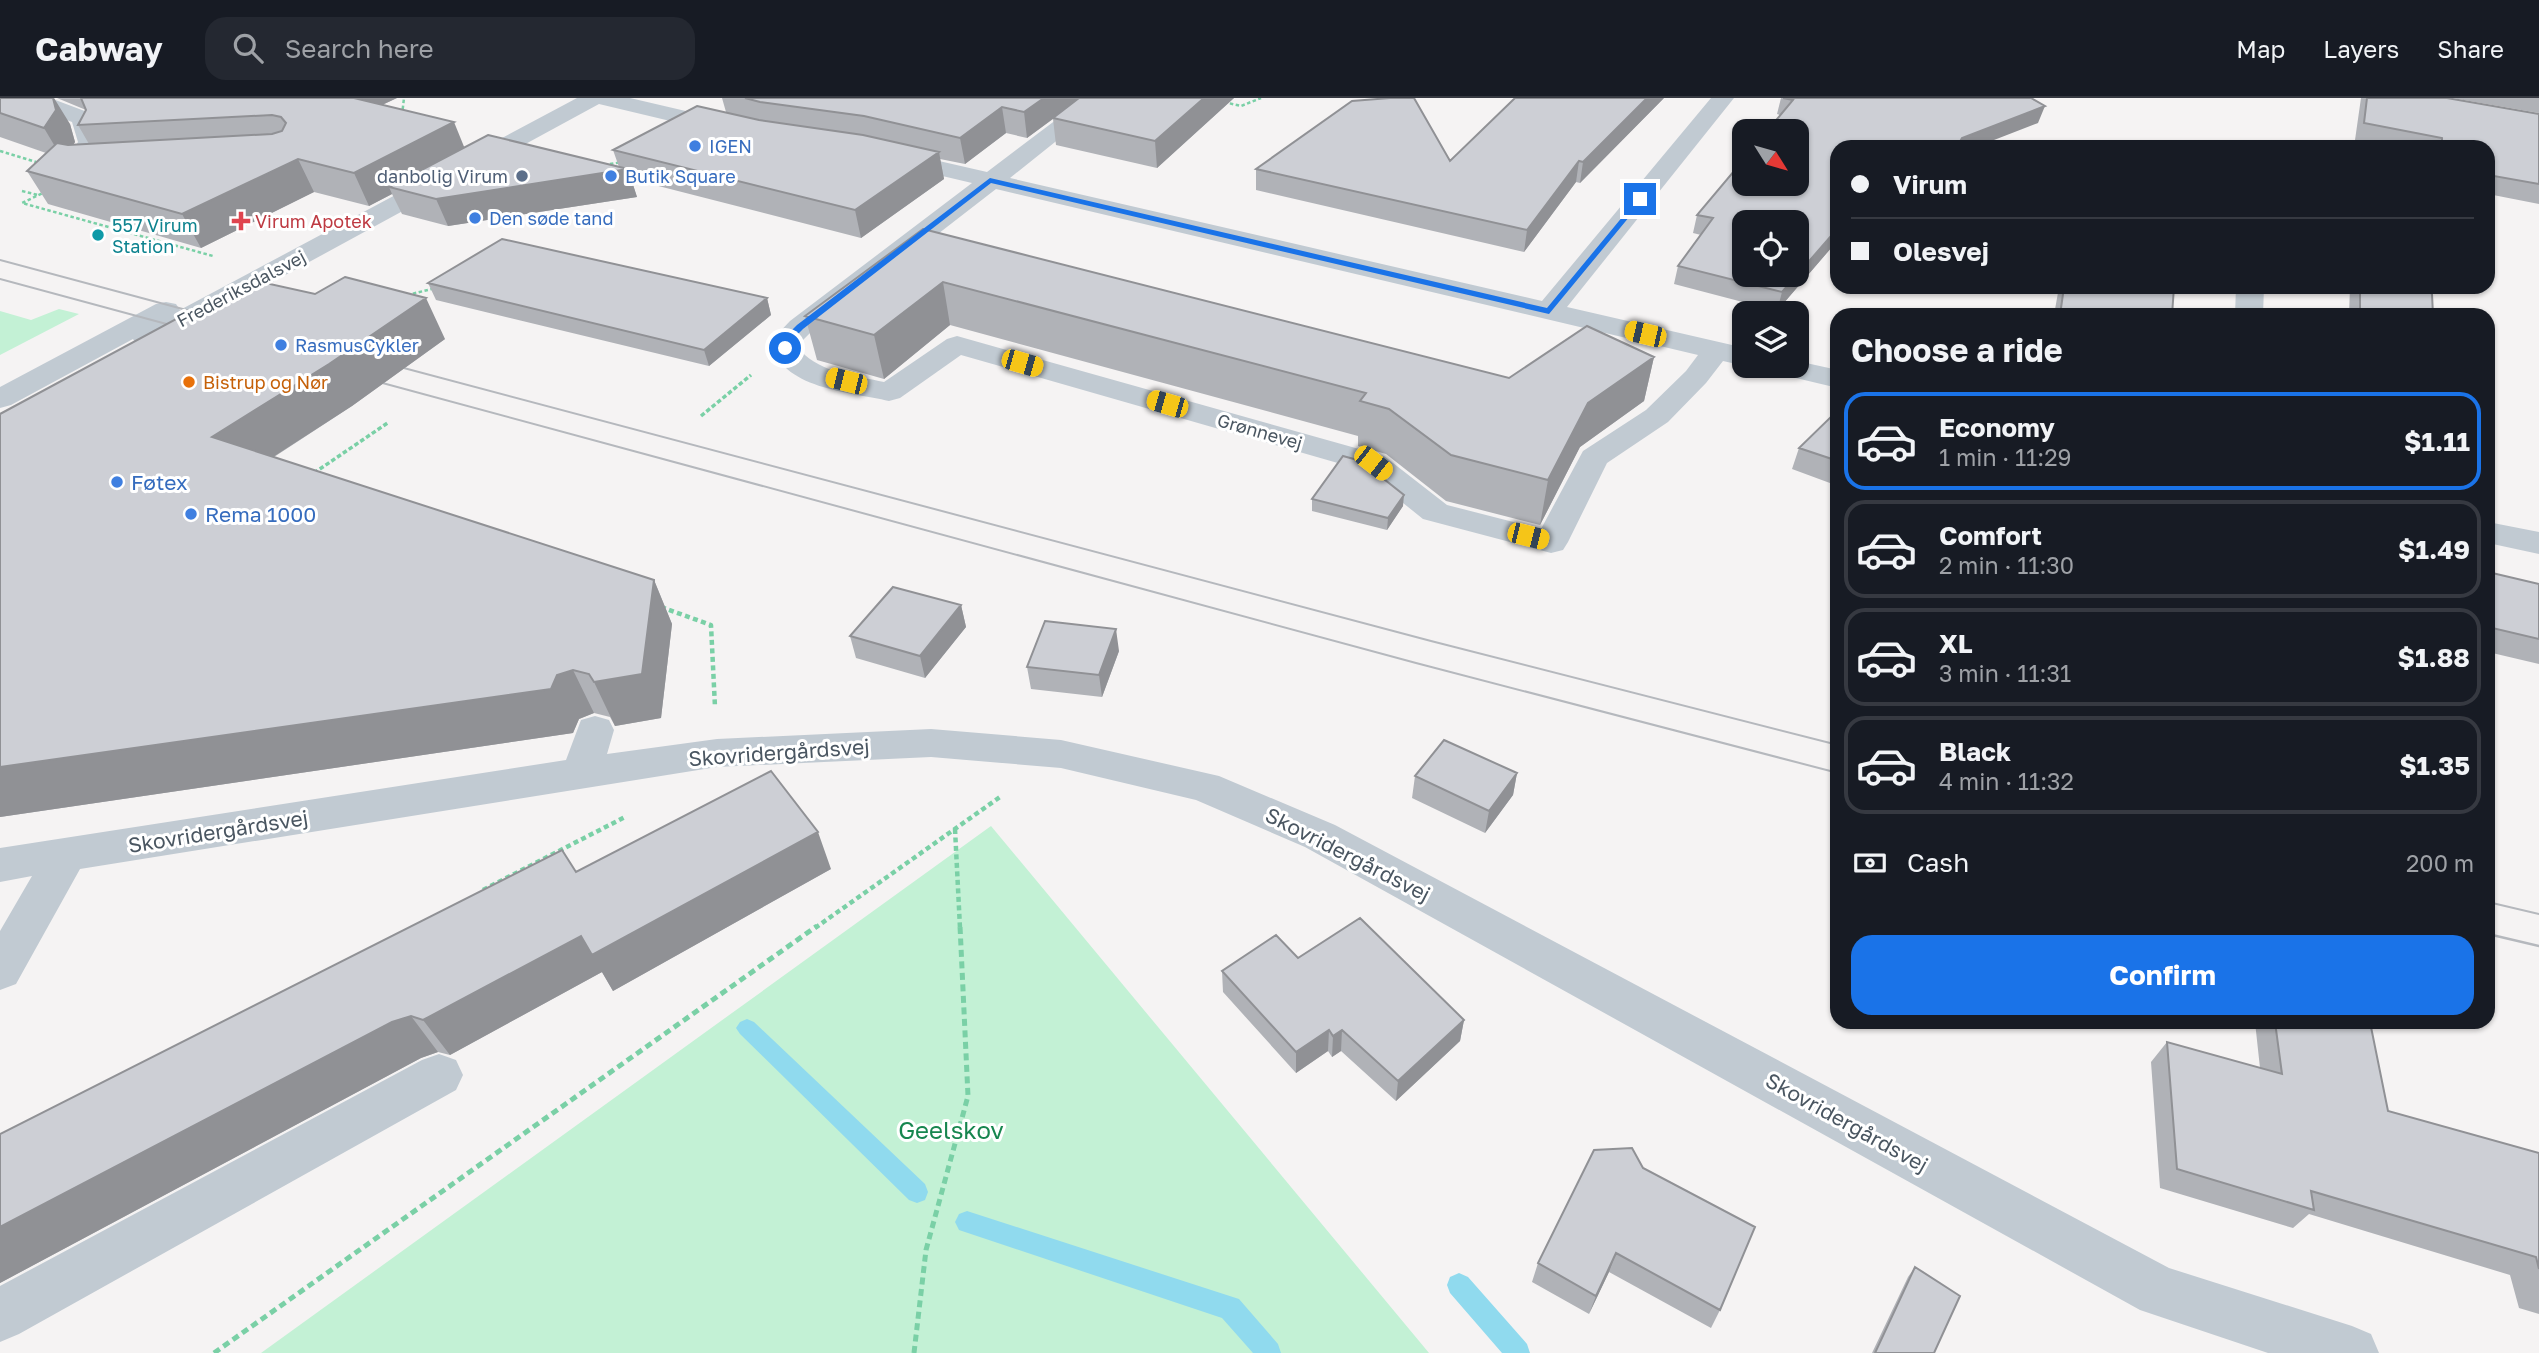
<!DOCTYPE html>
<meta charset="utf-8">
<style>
:root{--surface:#171b24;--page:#242831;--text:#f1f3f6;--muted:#9ea1a6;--line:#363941;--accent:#1a73e8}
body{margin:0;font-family:"Golos Text",sans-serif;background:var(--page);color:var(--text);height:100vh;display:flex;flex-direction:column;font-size:26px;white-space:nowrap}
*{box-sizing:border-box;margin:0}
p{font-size:23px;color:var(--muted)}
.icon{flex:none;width:38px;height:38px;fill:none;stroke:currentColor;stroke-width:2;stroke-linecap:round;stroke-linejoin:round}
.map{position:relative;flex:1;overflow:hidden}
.drawer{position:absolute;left:1830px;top:210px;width:665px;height:721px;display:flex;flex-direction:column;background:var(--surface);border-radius:21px;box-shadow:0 2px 5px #0004}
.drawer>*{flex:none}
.banner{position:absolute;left:1830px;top:42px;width:665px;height:154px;border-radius:21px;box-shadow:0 2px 5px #0004;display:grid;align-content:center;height:154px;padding:0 21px;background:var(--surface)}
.needle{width:46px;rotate:127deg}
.tools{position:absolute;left:1732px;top:21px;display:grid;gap:14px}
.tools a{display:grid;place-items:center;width:77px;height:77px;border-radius:14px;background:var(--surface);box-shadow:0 2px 5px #0004;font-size:35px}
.end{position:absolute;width:32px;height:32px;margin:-16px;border:9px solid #1a73e8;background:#fff;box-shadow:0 0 0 4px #fff}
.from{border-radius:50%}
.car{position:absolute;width:21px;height:42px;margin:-21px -10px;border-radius:9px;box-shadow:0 0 5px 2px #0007;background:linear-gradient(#f5c518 24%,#345 0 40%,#f5c518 0 76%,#345 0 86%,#f5c518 0)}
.banner b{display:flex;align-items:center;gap:24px;height:66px;font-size:26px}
.banner b+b{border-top:2px solid var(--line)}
.banner i{width:18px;height:18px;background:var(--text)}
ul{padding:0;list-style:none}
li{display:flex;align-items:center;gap:21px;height:98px;margin:0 14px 10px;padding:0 7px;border:4px solid var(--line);border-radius:21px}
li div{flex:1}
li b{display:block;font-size:26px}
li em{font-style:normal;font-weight:700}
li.active{border-color:var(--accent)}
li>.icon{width:63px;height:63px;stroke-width:1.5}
h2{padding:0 21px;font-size:32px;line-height:84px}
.pay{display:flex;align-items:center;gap:18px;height:77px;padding:0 21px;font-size:26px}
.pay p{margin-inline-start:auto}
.cta{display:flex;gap:14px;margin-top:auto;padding:14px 21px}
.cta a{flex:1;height:80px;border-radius:21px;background:var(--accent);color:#fff;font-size:28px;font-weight:700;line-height:80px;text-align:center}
header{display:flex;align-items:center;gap:42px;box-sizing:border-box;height:98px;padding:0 35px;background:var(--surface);border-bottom:2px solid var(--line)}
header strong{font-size:33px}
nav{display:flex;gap:38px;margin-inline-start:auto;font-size:24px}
.search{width:490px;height:63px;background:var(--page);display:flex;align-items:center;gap:18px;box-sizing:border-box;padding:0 24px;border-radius:21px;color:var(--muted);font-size:26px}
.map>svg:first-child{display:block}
.green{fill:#c3f1d5}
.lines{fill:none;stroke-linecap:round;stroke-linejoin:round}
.stream{fill:#90daee;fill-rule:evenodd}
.path-far3{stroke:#7ad0a6;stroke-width:2.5;stroke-dasharray:3.5 2.5;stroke-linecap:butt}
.path-far2{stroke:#7ad0a6;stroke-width:3.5;stroke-dasharray:4.5 2.5;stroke-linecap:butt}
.path-far1{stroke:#7ad0a6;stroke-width:4.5;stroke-dasharray:5 3.5;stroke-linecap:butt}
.path{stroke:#7ad0a6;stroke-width:5;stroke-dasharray:7 4.5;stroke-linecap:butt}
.minor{fill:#c1cad2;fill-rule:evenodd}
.tram-far1{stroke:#b5b8bd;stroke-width:2}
.tram{stroke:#b5b8bd;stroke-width:2.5}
.wall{fill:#b0b2b7}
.shaded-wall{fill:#909195}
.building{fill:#cdcfd5;stroke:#909195;stroke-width:2}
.route{fill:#1a73e8}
.shop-dot{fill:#3f7fe0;stroke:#fff;stroke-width:2.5}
.service-dot{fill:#5c6f8a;stroke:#fff;stroke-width:2.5}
.health-dot{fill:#e0444e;stroke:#fff;stroke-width:2.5}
.culture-dot{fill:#0f9aa8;stroke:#fff;stroke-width:2.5}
.food-dot{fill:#e8710a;stroke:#fff;stroke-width:2.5}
.labels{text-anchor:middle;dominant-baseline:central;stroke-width:6;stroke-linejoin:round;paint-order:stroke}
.far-shop-label{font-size:18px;fill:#366cbe;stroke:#fff;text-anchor:start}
.far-service-label{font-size:18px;fill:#4e5e75;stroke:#fff;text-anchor:end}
.far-health-label{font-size:18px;fill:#be3a42;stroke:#fff;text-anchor:start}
.far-culture-label{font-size:18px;fill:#0d838f;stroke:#fff;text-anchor:start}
.far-street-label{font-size:18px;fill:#4a5661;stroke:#fff}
.far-food-label{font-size:18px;fill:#c56008;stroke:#fff;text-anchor:start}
.shop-label{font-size:21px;fill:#366cbe;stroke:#fff;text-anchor:start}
.street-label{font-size:21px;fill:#4a5661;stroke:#fff}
.near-park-label{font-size:24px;fill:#17864f;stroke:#fff}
</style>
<header>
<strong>Cabway</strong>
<div class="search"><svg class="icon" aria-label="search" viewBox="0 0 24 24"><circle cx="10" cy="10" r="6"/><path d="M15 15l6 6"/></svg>Search here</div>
<nav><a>Map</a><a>Layers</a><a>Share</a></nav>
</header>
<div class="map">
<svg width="2539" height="1255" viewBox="0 0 2539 1255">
<rect width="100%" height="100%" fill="#f5f3f3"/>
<path class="green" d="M 59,211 L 79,216 L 0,257 L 0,213 L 31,222 Z
M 991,728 L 1429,1255 L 261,1255 Z"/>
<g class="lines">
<path class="stream" d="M 747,921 L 754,924 L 925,1086 L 928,1094 L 925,1102 L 917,1105 L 909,1102 L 740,936 L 736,930 L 740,924 Z
M 967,1113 L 1239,1201 L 1278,1246 L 1281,1255 L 1253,1255 L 1222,1220 L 959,1132 L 955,1124 L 959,1116 Z
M 1459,1175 L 1468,1179 L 1527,1246 L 1530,1255 L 1502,1255 L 1450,1195 L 1447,1187 L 1450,1179 Z"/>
<path class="path-far3" d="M 1224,4 L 1241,8 L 1261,0
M 402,17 L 404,0
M 0,53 L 36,64
M 604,67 L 623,64
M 22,93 L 38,97
M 47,93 L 22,105 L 213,158
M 407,197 L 436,190"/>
<path class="path-far2" d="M 701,318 L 751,277
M 314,375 L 389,324"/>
<path class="path-far1" d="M 661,509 L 711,527 L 715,609
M 955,731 L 960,830
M 483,792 L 625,719
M 815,830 L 1000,699"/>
<path class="path" d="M 214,1255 L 817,828
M 914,1255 L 926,1152 L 968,998 L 960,828"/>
<path class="minor" d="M 19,0 L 50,0 L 90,15 L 102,44 L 87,70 C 78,72 71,72 65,64 L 78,44 L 72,24 L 22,5 Z
M 577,0 L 630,0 L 737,25 L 741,30 L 737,35 L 729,37 L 599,6 L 157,247 L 147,250 L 137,247 L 133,241 L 11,307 L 0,310 L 0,289 L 156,206 L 166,204 L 176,206 L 180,212 Z
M 1085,0 L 1110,0 L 1010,80 L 1542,203 L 1711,0 L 1734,0 L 1567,209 L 1745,250 L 1745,268 L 1723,263 L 1706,285 L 1668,324 L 1607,365 L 1568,444 L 1563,452 L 1551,455 L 1423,421 L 1362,372 L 961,257 L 900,300 L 889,303 C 851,294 779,291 771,243 L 790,223 L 972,85 L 883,64 L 879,59 L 883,54 L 891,52 L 987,74 ZM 996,91 L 1698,257 L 1686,273 L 1646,312 L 1583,353 L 1541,431 L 1447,407 L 1384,358 L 957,238 L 947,241 L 884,284 C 857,278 821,275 801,253 L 800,245 L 810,235 Z
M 2236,189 L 2264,189 L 2263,217 L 2235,217 Z
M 1797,263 L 1838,272 L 1838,290 L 1771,274 L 1766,268 L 1797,268 Z
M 2488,424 L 2539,434 L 2539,456 L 2488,445 Z
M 595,618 L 609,622 L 614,632 L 607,656 L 717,641 L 931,631 L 1061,642 L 1219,678 L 1335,727 L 2169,1170 L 2352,1228 L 2371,1236 L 2379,1255 L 2268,1255 L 2140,1212 L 1305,749 L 1196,702 L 1061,670 L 931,659 L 717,669 L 80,771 L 16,886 L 0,892 L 0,833 L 32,778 L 0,784 L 0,750 L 566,662 L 581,622 Z
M 439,956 L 456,962 L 463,977 L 456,992 L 19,1236 L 0,1244 L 0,1188 L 422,962 Z"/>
<path class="tram-far1" d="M 0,162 L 220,221
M 0,181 L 185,231
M 385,265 L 1431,543 L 1838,647
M 364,280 L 1416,565 L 1838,675
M 2488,804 L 2539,816"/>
<path class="tram" d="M 2488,836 L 2539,848"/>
</g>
<path class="wall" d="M 0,0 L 70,26 L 75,44 L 73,47 L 89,46 L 78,27 L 86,12 L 57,0 L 397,0 L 382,7 L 464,49 L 619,69 L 613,52 L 726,14 L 722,0 L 1234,0 L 1157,70 L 1056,47 L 1053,21 L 1027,40 L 1006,35 L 965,66 L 940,61 L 944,81 L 861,140 L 631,81 L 637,99 L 448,128 L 402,116 L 392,96 L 369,108 L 314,94 L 201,150 L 48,106 L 27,73 L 46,55 L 0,39 Z
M 1664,0 L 1580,85 L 1576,84 L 1524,154 L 1256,92 L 1256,71 L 1450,63 Z
M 1781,0 L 2038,25 L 1838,49 L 1838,142 L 1777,213 L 1674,186 L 1678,168 L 1701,137 L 1693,135 L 1697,117 L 1780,17 L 1777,16 Z
M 2361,0 L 2448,0 L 2539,16 L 2539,106 L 2488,96 L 2488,49 L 2391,49 L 2355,42 Z
M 2452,0 L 2539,0 L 2539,15 Z
M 923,131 L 1509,280 L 1654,259 L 1644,303 L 1580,349 L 1540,427 L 1446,403 L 1386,356 L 1358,348 L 1358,338 L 950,227 L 884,281 L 817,262 L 805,218 Z
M 428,185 L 767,200 L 771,217 L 709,268 L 436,202 Z
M 2059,189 L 2174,189 L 2172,217 L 2054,217 Z
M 2350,189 L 2423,189 L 2433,217 L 2349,217 Z
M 199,217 L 445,241 L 352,308 L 274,359 L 654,482 L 672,526 L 661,620 L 615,628 L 610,619 L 594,615 L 579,621 L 573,635 L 0,719 Z
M 1838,312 L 1838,388 L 1792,371 L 1799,350 Z
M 1312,401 L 1403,408 L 1387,432 L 1312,413 Z
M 2488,474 L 2539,486 L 2539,566 L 2488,554 Z
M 961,507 L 966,529 L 925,580 L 856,560 L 850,538 Z
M 1119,553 L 1102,599 L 1031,591 L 1027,569 Z
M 1517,675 L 1513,697 L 1485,735 L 1412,700 L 1415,678 Z
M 831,771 L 613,893 L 602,874 L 450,957 L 438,954 L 421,960 L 0,1185 L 0,1036 L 576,774 Z
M 1298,860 L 1464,922 L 1460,943 L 1396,1003 L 1341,953 L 1332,959 L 1328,953 L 1296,975 L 1223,894 L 1222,873 Z
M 2255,924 L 2370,924 L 2388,1013 L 2539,1055 L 2539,1216 L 2519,1210 L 2510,1177 L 2309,1116 L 2293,1130 L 2160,1090 L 2151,964 L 2167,944 L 2260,970 Z
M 1594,1052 L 1720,1212 L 1711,1230 L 1609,1174 L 1589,1216 L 1532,1184 L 1538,1165 Z
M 1915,1169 L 1934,1255 L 1872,1255 L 1908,1179 Z"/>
<path class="shaded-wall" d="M 53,0 L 54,0 L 70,26 L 75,44 L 63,62 L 44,30 Z
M 332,0 L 397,0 L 343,25 Z
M 1044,0 L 1081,0 L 1027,40 L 1024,14 Z
M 1204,0 L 1234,0 L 1157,70 L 1155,43 Z
M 1647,0 L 1664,0 L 1580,85 L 1583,64 Z
M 2045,8 L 2038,25 L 1976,49 L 1957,49 L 1962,40 Z
M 1002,9 L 1006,35 L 965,66 L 960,40 Z
M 454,24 L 467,56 L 389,89 L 392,96 L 369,108 L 354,75 Z
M 939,54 L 944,81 L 861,140 L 855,112 Z
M 298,61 L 314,94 L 201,150 L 182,116 Z
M 1579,63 L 1576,84 L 1524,154 L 1527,132 Z
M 628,71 L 637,99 L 448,128 L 436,101 Z
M 1838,130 L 1838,142 L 1777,213 L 1782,194 Z
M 943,184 L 950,227 L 884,281 L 874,237 Z
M 426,200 L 445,241 L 352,308 L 239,381 L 212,339 Z
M 767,200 L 771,217 L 709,268 L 704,252 Z
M 1654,259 L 1644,303 L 1580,349 L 1540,427 L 1548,382 L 1588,305 Z
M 1404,397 L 1403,408 L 1387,432 L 1388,420 Z
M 654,482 L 672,526 L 661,620 L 615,628 L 594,584 Z
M 961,507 L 966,529 L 925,580 L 920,558 Z
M 1116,531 L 1119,553 L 1102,599 L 1099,577 Z
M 573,572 L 594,615 L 579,621 L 573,635 L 0,719 L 0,669 L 557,577 Z
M 1517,675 L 1513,697 L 1485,735 L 1489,713 Z
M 818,734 L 831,771 L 613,893 L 592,857 Z
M 581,838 L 602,874 L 450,957 L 423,922 Z
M 411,918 L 438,954 L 421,960 L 0,1185 L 0,1129 L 392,924 Z
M 1464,922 L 1460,943 L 1396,1003 L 1398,983 Z
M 1329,932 L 1328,953 L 1296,975 L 1296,954 Z
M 1342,932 L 1341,953 L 1332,959 L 1333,938 Z
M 1616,1155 L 1609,1174 L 1589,1216 L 1596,1198 Z"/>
<path class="building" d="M 0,0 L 53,0 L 56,12 L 44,30 L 0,15 Z
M 81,0 L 354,0 L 454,24 L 354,75 L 298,61 L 182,116 L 27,73 L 57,45 L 68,47 L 272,36 L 282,33 L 286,25 L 281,19 L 272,17 L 78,27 L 86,12 Z
M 745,0 L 1044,0 L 1024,14 L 1002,9 L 960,40 L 864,18 L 760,4 Z
M 1079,0 L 1204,0 L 1155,43 L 1053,20 Z
M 1390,0 L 1414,0 L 1450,63 L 1515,0 L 1647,0 L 1583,64 L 1579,63 L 1527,132 L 1256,71 L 1352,3 Z
M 1783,0 L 2031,0 L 2045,8 L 1962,40 L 1957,49 L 1838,49 L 1838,130 L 1797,177 L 1797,124 L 1745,124 L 1745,177 L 1797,177 L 1782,194 L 1678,168 L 1713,120 L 1697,117 L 1745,60 L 1745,86 L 1797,86 L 1797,33 L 1767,33 L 1793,2 Z
M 2367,0 L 2447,0 L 2539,16 L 2539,86 L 2488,77 L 2488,49 L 2442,49 L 2442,40 L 2364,25 Z
M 697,8 L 759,22 L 863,37 L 939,54 L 855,112 L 613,52 Z
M 488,37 L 628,71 L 436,101 L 389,89 Z
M 2111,45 L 2117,49 L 2107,49 Z
M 923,131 L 1509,280 L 1587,228 L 1654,259 L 1588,305 L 1548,382 L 1451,357 L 1389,311 L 1360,303 L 1366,295 L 943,184 L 874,237 L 805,218 Z
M 502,141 L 767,200 L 704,252 L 428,185 Z
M 345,179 L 426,200 L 329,266 L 212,339 L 654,482 L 642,576 L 594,584 L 589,576 L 573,572 L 557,577 L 551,591 L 0,669 L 0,316 L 189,214 L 199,217 L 261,184 L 315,196 Z
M 2064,189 L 2174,189 L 2172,217 L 2060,217 Z
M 2360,189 L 2423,189 L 2432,196 L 2433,217 L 2360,217 Z
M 1838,312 L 1838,363 L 1799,350 Z
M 1343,358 L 1361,363 L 1404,397 L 1388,420 L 1312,401 Z
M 2488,474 L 2539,486 L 2539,541 L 2488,529 Z
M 893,489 L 961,507 L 920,558 L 850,538 Z
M 1045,523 L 1116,531 L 1099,577 L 1027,569 Z
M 1444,642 L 1517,675 L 1489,713 L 1415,678 Z
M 771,673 L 818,734 L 592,857 L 581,838 L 423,922 L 411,918 L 392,924 L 0,1129 L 0,1036 L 562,752 L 576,774 Z
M 1360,820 L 1464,922 L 1398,983 L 1342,932 L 1333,938 L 1329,932 L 1296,954 L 1222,873 L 1276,837 L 1298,860 Z
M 2275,924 L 2370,924 L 2388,1013 L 2539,1055 L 2539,1171 L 2536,1159 L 2311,1093 L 2314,1112 L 2177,1071 L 2167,944 L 2282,976 Z
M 1632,1050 L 1643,1070 L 1755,1129 L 1720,1212 L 1616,1155 L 1596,1198 L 1538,1165 L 1594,1052 Z
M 1915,1169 L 1960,1198 L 1934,1255 L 1875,1255 Z"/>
<path class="route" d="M 990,80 L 1547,210 L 1638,100 L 1644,101 L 1549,216 L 991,85 L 803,231 L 790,244 L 788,251 L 782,251 L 781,243 L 797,227 Z"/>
<g class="shop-dot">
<circle cx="695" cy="48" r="7"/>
<circle cx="611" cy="78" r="7"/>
<circle cx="475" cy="120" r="7"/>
<circle cx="281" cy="247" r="7"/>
<circle cx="117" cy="384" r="7"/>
<circle cx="191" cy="416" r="7"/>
</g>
<circle class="service-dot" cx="522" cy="78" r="7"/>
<path class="health-dot" d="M237.5 112.5h7v7h7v7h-7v7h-7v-7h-7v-7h7z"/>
<circle class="culture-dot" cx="98" cy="137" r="7"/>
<circle class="food-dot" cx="189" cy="284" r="7"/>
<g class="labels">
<g class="far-shop-label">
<text x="709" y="48">IGEN</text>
<text x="625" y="78">Butik Square</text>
<text x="489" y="120">Den søde tand</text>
<text x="295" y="247">RasmusCykler</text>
</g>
<g class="far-service-label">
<text x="508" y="78">danbolig Virum</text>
</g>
<g class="far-health-label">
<text x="255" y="123">Virum Apotek</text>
</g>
<g class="far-culture-label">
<text x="112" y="127">557 Virum<tspan x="112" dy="21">Station</tspan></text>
</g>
<g class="far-street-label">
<text transform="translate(241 190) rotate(-28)">Frederiksdalsvej</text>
<text transform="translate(1260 333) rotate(16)">Grønnevej</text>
</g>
<g class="far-food-label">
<text x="203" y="284">Bistrup og Nør</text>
</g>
<g class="shop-label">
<text x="131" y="384">Føtex</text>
<text x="205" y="416">Rema 1000</text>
</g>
<g class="street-label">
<text transform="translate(779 654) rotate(-4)">Skovridergårdsvej</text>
<text transform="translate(218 733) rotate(-9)">Skovridergårdsvej</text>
<text transform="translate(1348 756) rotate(27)">Skovridergårdsvej</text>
<text transform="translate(1847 1024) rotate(29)">Skovridergårdsvej</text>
</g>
<g class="near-park-label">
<text x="951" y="1031">Geelskov</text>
</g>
</g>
</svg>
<div class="tools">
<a><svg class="needle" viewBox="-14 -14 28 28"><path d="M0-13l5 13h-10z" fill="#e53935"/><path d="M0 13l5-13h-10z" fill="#9ea1a6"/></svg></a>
<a><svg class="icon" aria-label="locate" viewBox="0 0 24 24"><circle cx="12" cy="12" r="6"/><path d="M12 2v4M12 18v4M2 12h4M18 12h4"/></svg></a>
<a><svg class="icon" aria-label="layers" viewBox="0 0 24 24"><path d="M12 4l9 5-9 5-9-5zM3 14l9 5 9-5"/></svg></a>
</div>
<i class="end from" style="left:785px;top:250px"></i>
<i class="end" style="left:1640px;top:101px"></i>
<i class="car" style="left:1645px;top:236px;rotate:283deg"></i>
<i class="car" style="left:1022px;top:265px;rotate:106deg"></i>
<i class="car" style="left:846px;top:283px;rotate:284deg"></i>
<i class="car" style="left:1167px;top:306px;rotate:286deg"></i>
<i class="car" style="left:1373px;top:365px;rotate:128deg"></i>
<i class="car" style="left:1528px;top:438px;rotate:104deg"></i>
<div class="banner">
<b><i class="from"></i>Virum</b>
<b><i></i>Olesvej</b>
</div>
<section class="drawer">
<h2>Choose a ride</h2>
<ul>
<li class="active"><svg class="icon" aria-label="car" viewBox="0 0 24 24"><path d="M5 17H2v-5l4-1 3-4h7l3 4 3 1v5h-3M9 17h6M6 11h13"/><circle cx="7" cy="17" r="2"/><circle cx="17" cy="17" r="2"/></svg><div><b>Economy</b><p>1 min · 11:29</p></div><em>$1.11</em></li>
<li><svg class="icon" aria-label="car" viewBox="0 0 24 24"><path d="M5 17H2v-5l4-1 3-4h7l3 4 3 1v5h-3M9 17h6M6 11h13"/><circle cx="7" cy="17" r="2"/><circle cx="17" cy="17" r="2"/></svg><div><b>Comfort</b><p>2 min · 11:30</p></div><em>$1.49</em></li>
<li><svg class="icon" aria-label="car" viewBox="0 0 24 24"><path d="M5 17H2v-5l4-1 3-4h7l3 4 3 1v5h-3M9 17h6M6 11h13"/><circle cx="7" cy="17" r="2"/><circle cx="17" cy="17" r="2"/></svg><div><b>XL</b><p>3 min · 11:31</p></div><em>$1.88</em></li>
<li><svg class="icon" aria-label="car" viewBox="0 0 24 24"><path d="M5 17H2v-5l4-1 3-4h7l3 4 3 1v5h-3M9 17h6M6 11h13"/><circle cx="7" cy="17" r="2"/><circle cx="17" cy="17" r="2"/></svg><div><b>Black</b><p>4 min · 11:32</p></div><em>$1.35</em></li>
</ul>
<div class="pay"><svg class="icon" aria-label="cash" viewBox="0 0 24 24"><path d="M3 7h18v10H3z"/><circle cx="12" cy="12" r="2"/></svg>Cash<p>200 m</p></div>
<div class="cta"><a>Confirm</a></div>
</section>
</div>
